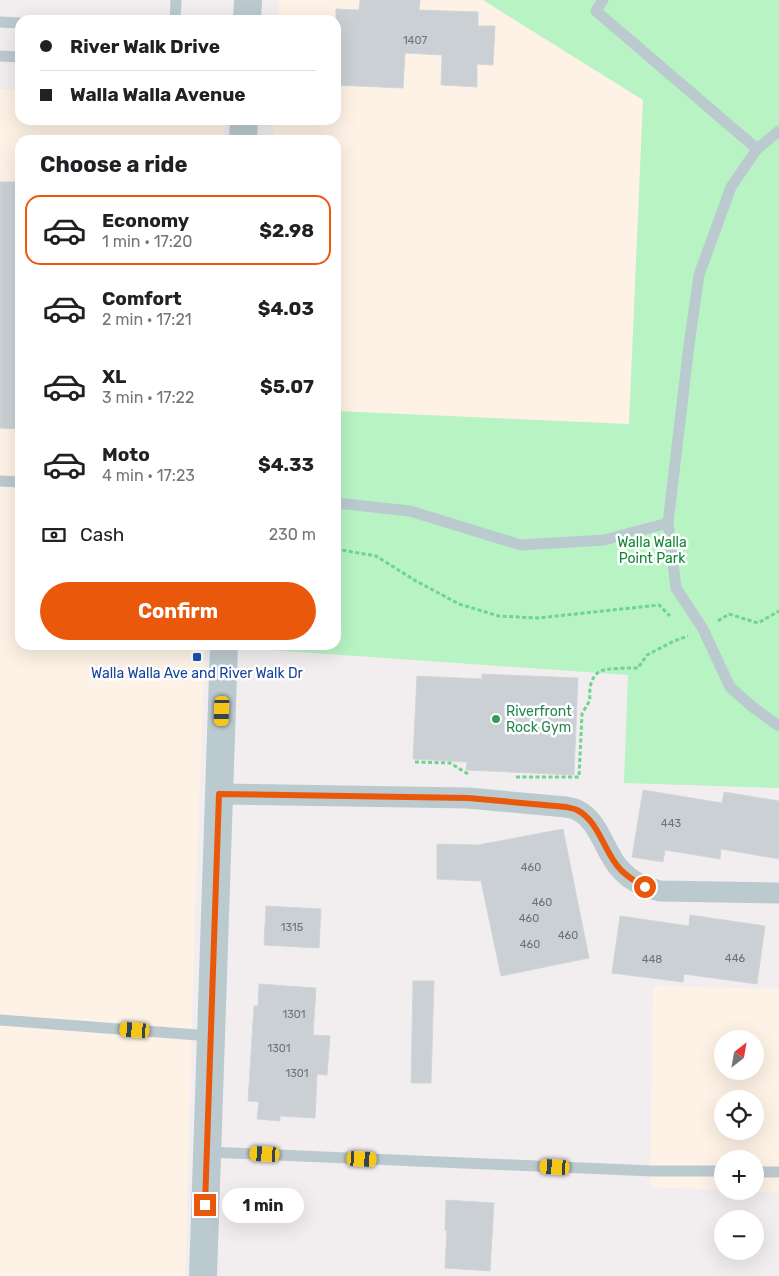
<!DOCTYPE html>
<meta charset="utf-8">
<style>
:root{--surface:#fff;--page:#f6f6f6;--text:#202124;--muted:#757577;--line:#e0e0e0;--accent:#ea580c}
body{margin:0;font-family:Rubik,sans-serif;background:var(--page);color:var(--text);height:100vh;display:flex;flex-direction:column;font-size:19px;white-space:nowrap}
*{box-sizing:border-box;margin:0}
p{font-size:16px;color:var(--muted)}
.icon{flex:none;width:28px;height:28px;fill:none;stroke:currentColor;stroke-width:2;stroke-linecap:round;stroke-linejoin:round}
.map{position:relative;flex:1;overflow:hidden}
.details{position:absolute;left:15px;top:135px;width:326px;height:515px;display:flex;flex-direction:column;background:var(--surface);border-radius:15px;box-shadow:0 5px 20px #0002}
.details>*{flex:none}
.hud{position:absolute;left:15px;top:15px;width:326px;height:110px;border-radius:15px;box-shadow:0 5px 20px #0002;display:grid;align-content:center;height:110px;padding:0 25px;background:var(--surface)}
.needle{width:32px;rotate:31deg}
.tools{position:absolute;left:714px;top:1030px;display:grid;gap:10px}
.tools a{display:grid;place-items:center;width:50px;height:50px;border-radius:50%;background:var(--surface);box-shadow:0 5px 20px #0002;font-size:25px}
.end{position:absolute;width:22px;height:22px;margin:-11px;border:6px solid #ea580c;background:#fff;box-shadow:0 0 0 2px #fff}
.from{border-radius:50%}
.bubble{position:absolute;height:35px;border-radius:18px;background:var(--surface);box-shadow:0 5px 20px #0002;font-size:16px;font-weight:700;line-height:35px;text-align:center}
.car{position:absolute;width:15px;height:30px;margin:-15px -8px;border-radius:6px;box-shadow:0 0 4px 1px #0007;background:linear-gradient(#f5c518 24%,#345 0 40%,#f5c518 0 76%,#345 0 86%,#f5c518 0)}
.hud b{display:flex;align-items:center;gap:18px;height:48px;font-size:19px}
.hud b+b{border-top:1px solid var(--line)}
.hud i{width:12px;height:12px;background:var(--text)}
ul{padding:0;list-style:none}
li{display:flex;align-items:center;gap:15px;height:70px;margin:0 10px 8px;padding:0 15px;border:2px solid transparent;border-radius:15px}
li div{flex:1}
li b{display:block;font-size:19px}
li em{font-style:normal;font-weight:700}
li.selected{border-color:var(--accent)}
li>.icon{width:45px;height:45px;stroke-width:1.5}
h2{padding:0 25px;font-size:22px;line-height:60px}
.pay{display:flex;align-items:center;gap:12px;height:55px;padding:0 25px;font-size:19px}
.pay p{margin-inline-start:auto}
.action{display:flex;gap:10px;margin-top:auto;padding:10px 25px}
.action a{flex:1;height:58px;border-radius:30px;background:var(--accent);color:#fff;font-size:20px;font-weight:700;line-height:58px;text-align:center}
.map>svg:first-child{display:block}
.commercial{fill:#fef2e6;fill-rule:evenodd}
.green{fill:#b8f3c4}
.building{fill:#cad0d4;stroke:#d2d6db}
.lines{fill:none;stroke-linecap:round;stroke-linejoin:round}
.path{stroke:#6dd58e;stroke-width:3;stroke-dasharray:4 2.5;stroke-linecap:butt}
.service{stroke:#bbcacf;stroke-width:11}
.minor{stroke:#bbcacf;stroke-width:21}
.tertiary{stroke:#bbcacf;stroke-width:28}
.route{stroke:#ea580c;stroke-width:6}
.transit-dot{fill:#1a4fb4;stroke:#fff;stroke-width:2}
.leisure-dot{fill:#2e9e5b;stroke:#fff;stroke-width:2}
.labels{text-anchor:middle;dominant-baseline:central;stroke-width:5;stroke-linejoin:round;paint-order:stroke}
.number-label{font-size:11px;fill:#66757c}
.park-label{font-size:14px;fill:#0e8733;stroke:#fff}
.transit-label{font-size:14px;fill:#164399;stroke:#fff}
.leisure-label{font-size:14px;fill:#27864d;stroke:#fff;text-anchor:start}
</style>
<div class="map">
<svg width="779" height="1276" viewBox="0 0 779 1276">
<rect width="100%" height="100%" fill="#f2eeef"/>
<path class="commercial" d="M 279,0 L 483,0 L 643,100 L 629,425 L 336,411 L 336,140 L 273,140 L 274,120 L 336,120 L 336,20 L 278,20 Z
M 0,89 L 20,90 L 20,120 L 225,120 L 224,140 L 20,140 L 20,645 L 205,645 L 195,910 L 185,1276 L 0,1276 Z
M 653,986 L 779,989 L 779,1193 L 741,1191 L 755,1191 L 755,1159 L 722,1159 L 722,1190 L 650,1187 ZM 722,1039 L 755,1039 L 755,1071 L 722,1071 ZM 722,1099 L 755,1099 L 755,1131 L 722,1131 Z"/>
<path class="green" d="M 483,0 L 779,0 L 779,788 L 624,783 L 628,675 L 256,649 L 256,645 L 336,645 L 336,411 L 629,424 L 643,100 Z"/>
<path class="building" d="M 360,0 L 420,0 L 419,10 L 478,12 L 478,26 L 495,26 L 493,65 L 477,64 L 477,87 L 441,85 L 442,55 L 405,53 L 403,88 L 336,85 L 336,9 L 359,10 Z
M 0,182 L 20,182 L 20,429 L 0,428 Z
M 482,674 L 578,678 L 574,775 L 466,770 L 467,762 L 413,759 L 417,676 L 482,679 Z
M 643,790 L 722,803 L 724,792 L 779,801 L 779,859 L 721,849 L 720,859 L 665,850 L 663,862 L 632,857 Z
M 563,829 L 589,958 L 501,976 L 481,881 L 437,879 L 437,844 L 478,845 Z
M 266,906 L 321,909 L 319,948 L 264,945 Z
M 690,915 L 765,926 L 757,984 L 684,974 L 683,982 L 612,973 L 620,916 L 689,926 Z
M 413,981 L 434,981 L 431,1083 L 411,1083 Z
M 259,984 L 316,988 L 313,1035 L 330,1036 L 327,1075 L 317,1074 L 315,1118 L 280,1116 L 280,1121 L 257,1119 L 259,1102 L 248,1101 L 254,1006 L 258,1006 Z
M 446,1200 L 494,1203 L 490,1271 L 445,1268 L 447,1230 L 445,1230 Z"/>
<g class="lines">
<path class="path" d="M 336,549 L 376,556 L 416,581 L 459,604 L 499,616 L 538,618 L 659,605 L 670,616
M 718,621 L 729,614 L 758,623 L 779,611
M 415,762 L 450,763 L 468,774
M 516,777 L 579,777 L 582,714 L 590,700 C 589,690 590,676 601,671 C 606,668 630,668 638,668 L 647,655 L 674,641 L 688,636"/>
<path class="service" d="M 603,0 L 596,11 L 757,149
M 175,20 L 176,0
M 0,22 L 20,23
M 0,56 L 20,57
M 779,131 L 757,149 L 731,187 L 699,275 L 689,345 L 668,523 L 676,588 L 703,629 L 730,687 L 754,708 L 779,726
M 0,481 L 20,482
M 336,503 L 410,511 L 521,545 L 604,540 L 668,523
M 0,1020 L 211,1036
M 207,1152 L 652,1171 L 722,1171
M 755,1172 L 779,1172"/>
<path class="minor" d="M 219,794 L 468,798 L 566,807 C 569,808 574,808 577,810 C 600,821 604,852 620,869 C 632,882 644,887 660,891 L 779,893"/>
<path class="tertiary" d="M 247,20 L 248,0
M 243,140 L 244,120
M 203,1276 L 224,645"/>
</g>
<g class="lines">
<path class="route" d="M 205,1205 L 219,794 L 468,798 L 566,807 C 569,808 574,808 577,810 C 599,821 604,852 620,869 C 627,877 636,882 645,887"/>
</g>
<rect class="transit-dot" x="192" y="652" width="10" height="10" rx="2.5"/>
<circle class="leisure-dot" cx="496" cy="719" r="5"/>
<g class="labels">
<g class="number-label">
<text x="415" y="40">1407</text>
<text x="671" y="823">443</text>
<text x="531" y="867">460</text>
<text x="542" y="902">460</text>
<text x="529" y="918">460</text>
<text x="292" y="927">1315</text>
<text x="568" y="935">460</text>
<text x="530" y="944">460</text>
<text x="735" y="958">446</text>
<text x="652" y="959">448</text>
<text x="294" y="1014">1301</text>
<text x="279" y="1048">1301</text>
<text x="297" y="1073">1301</text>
</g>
<g class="park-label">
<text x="652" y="542">Walla Walla<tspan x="652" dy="16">Point Park</tspan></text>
</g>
<g class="transit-label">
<text x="197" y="673">Walla Walla Ave and River Walk Dr</text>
</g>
<g class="leisure-label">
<text x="506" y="711">Riverfront<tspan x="506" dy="16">Rock Gym</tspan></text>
</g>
</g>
</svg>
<div class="tools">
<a><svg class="needle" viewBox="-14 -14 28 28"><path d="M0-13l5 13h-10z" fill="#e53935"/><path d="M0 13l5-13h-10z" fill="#757577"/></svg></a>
<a><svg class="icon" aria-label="locate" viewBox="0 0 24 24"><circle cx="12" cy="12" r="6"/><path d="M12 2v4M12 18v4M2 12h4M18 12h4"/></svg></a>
<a>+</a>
<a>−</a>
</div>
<i class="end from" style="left:645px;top:887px"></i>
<i class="end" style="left:205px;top:1205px"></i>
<div class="bubble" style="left:222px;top:1188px;width:82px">1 min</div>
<i class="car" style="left:222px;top:711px;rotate:182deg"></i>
<i class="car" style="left:135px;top:1030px;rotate:274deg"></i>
<i class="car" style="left:265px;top:1154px;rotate:273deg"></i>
<i class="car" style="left:362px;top:1159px;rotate:93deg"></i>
<i class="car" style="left:555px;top:1167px;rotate:273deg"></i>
<div class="hud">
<b><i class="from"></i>River Walk Drive</b>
<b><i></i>Walla Walla Avenue</b>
</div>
<section class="details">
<h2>Choose a ride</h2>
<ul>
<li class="selected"><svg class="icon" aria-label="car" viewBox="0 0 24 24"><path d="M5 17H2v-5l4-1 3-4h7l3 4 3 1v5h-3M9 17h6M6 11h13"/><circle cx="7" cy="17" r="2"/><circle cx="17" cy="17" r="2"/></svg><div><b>Economy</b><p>1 min · 17:20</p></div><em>$2.98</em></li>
<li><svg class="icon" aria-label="car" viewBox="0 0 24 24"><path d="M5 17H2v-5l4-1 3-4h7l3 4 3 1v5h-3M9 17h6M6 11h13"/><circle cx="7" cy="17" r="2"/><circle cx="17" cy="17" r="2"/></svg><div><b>Comfort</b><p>2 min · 17:21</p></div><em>$4.03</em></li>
<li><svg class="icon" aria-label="car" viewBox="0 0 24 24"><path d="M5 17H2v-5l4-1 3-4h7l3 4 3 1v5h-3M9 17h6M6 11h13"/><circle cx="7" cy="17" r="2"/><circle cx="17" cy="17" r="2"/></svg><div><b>XL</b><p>3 min · 17:22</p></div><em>$5.07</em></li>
<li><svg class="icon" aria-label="car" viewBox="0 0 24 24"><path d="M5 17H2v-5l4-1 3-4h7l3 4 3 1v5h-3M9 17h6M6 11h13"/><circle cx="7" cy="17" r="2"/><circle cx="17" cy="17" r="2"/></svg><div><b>Moto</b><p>4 min · 17:23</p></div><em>$4.33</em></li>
</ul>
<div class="pay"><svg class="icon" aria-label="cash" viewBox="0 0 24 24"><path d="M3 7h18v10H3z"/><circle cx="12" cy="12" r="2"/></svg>Cash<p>230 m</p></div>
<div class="action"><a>Confirm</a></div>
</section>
</div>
